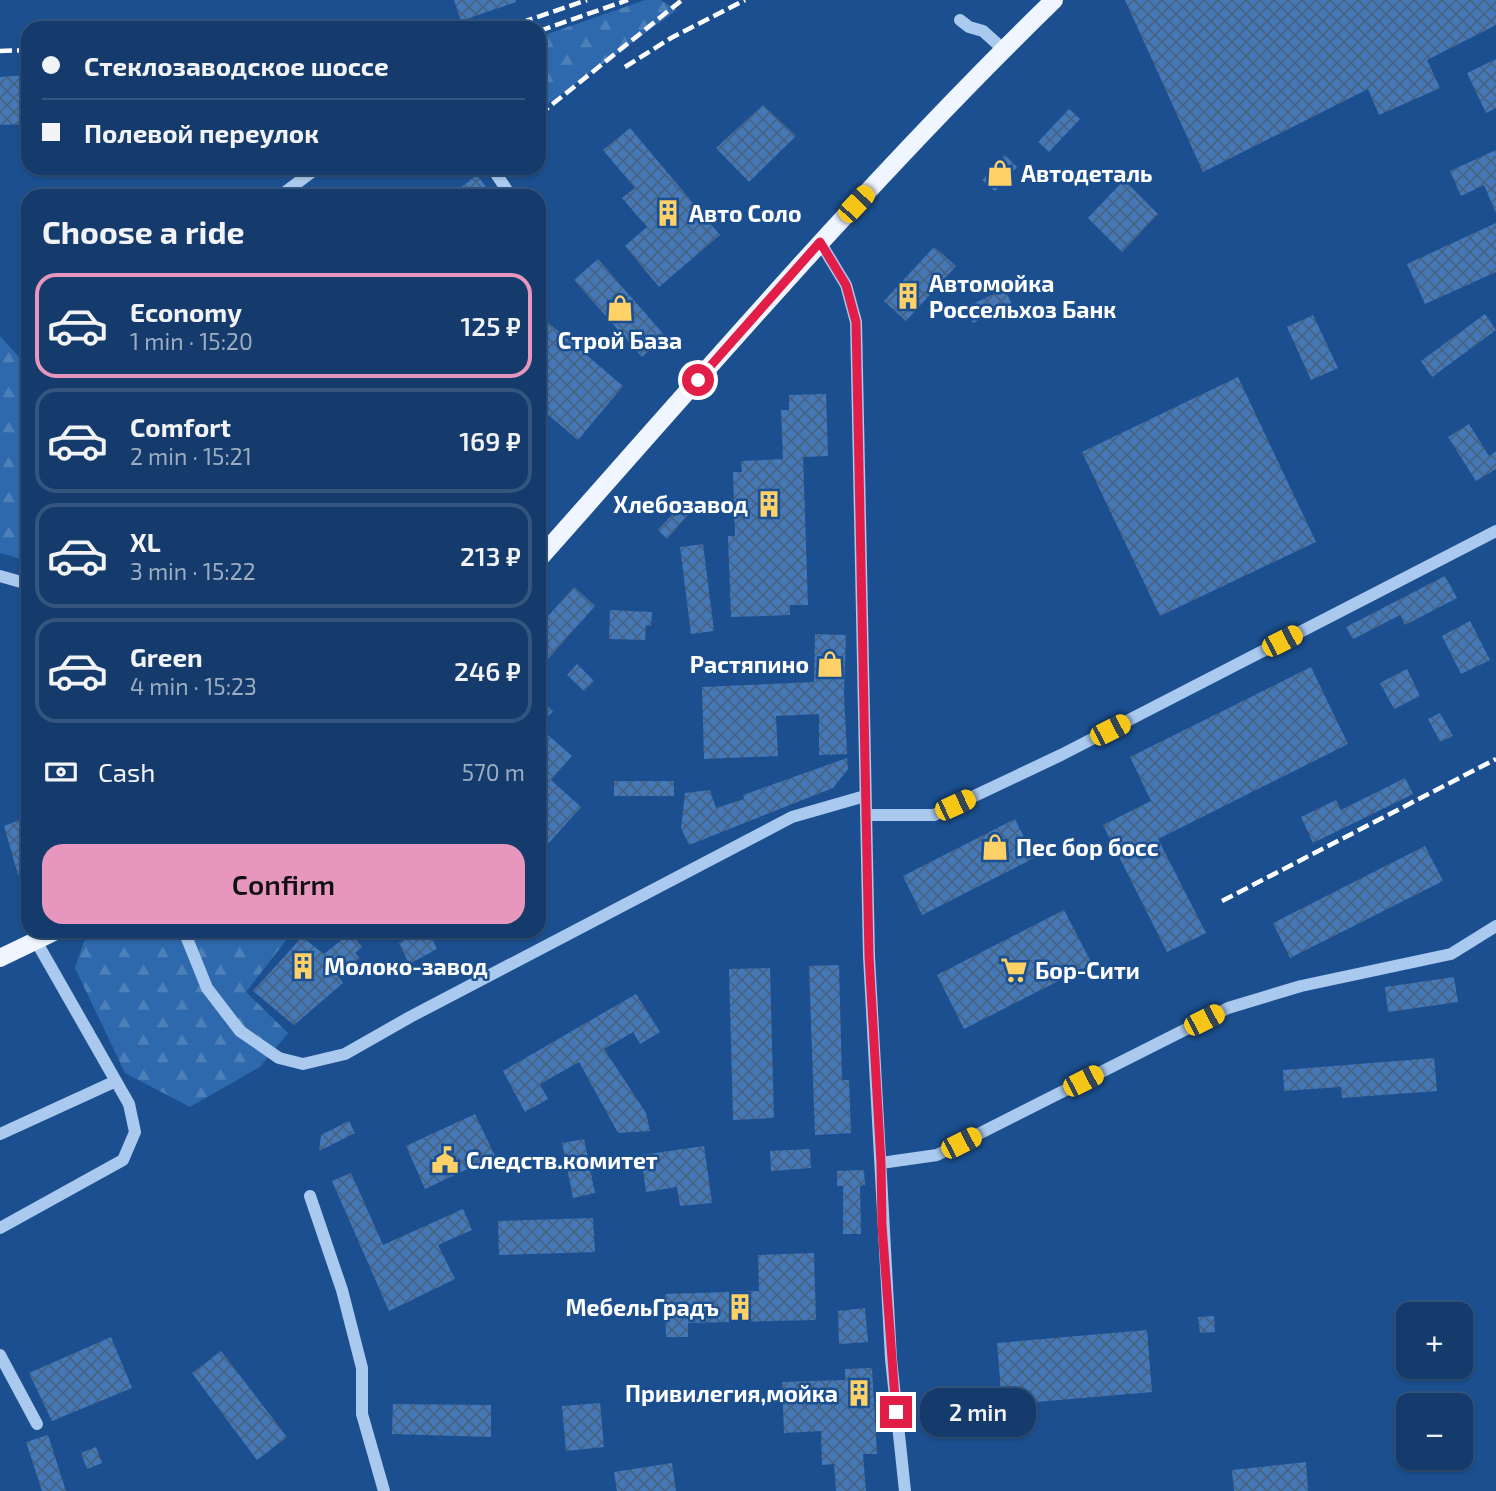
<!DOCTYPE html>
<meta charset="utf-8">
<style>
:root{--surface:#143b6b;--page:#1d4271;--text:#f1f3f6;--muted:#9dadc1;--line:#33557e;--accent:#e797bd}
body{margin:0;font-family:"Exo 2",sans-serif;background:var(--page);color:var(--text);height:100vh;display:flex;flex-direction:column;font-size:26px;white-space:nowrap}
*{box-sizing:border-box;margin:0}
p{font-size:23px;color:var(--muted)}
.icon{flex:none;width:38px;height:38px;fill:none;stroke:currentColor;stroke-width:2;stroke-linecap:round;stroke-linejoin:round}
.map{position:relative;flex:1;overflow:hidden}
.sheet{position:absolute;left:21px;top:189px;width:525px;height:749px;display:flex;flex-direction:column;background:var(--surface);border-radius:21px;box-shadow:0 2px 5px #0004,0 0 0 2px var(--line)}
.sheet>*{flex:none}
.hud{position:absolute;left:21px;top:21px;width:525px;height:154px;border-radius:21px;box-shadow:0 2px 5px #0004,0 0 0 2px var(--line);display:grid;align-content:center;height:154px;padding:0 21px;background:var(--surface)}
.buttons{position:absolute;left:1396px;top:1302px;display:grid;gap:14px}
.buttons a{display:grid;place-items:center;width:77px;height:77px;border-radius:14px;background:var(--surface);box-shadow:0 2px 5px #0004,0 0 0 2px var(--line);font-size:35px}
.end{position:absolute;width:32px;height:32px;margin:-16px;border:9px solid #e11d48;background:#fff;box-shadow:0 0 0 4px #fff}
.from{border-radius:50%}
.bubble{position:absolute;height:49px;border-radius:21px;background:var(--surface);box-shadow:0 2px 5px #0004,0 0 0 2px var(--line);font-size:23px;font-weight:600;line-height:49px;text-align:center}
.car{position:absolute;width:21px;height:42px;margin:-21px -10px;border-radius:9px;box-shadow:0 0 5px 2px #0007;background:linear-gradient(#f5c518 24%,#345 0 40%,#f5c518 0 76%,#345 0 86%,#f5c518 0)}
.hud b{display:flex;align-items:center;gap:24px;height:66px;font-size:26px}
.hud b+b{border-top:2px solid var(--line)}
.hud i{width:18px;height:18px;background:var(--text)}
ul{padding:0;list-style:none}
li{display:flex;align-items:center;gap:21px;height:105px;margin:0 14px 10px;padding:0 7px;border:4px solid var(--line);border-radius:21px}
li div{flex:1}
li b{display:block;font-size:26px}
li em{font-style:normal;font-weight:600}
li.selected{border-color:var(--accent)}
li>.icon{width:63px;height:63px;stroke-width:1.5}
h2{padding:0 21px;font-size:32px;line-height:84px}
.pay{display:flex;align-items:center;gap:18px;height:77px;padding:0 21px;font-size:26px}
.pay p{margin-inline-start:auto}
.cta{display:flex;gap:14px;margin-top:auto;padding:14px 21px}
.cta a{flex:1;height:80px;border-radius:21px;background:var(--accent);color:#111;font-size:28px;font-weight:600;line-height:80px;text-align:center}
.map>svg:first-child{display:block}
.forest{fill:url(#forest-firs)}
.building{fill:url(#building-cross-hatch)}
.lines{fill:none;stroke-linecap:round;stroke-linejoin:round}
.minor{stroke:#a9c9ee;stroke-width:12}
.major{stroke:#f0f6ff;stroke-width:18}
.rail{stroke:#fff;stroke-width:4.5;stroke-dasharray:12 5;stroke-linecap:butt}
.route{stroke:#e11d48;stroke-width:9}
.labels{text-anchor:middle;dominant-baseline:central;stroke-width:5;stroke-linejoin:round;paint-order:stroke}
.poi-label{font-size:23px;font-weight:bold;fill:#fff;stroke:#1b4f8f;text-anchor:start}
</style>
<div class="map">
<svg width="1496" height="1491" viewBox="0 0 1496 1491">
<defs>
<pattern id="forest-firs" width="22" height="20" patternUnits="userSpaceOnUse" patternTransform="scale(1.75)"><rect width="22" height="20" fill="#2e69ad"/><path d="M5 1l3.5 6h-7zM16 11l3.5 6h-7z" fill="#4d80b9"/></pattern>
<pattern id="building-cross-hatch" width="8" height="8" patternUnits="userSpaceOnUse" patternTransform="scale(1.75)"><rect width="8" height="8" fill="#4478b7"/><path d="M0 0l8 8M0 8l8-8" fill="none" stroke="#486282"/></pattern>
</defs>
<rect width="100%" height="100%" fill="#1b4f8f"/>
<path class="forest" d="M 645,0 L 661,0 L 677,10 L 539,110 L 539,37 Z
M 0,336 L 28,367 L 28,561 L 0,553 Z
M 104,931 L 280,931 L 287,939 L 246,992 L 288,1033 L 260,1067 L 190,1107 L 125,1073 L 75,968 L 84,941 Z"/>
<path class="building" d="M 454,0 L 516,0 L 516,2 L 461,21 Z
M 1125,0 L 1496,0 L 1496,25 L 1427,60 L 1440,88 L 1379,115 L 1368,89 L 1203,172 Z
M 1496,59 L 1496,108 L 1486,113 L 1467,73 Z
M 28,75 L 28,124 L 0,125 L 0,77 Z
M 763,105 L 796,136 L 749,182 L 716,148 Z
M 1069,109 L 1080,119 L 1049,152 L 1038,142 Z
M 630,128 L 720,235 L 659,287 L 625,246 L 647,227 L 622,198 L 635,188 L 603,150 Z
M 1496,150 L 1496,213 L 1484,185 L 1461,196 L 1450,171 Z
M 1005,155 L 1017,167 L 995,191 L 982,180 Z
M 477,175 L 493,196 L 450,196 Z
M 1124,180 L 1158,214 L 1122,252 L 1088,218 Z
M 1496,223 L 1496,272 L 1425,304 L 1407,264 Z
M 934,247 L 956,266 L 906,321 L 884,301 Z
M 598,259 L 665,336 L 642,357 L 574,280 Z
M 1005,289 L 1012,305 L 973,323 L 966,307 Z
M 1485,314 L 1496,330 L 1432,377 L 1421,361 Z
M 539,315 L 623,386 L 578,440 L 539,407 Z
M 1313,315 L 1338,368 L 1311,380 L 1287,327 Z
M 1238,377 L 1316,542 L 1160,616 L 1082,452 Z
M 826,394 L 828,456 L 803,457 L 808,605 L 790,605 L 790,615 L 731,617 L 728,536 L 735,536 L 733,472 L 742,472 L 741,461 L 783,459 L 781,410 L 789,410 L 789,395 Z
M 1469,424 L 1489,456 L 1496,451 L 1496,469 L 1476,481 L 1448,437 Z
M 680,506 L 689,514 L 667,539 L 658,530 Z
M 703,544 L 714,631 L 691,634 L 680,547 Z
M 1445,576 L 1457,598 L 1405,625 L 1400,615 L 1353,639 L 1346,627 Z
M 574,587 L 595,606 L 539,669 L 539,626 Z
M 610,610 L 652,612 L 651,626 L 646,625 L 645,640 L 609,639 Z
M 1470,621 L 1490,660 L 1461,674 L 1442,636 Z
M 815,634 L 846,635 L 844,694 L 847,754 L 819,755 L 819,714 L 776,716 L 778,756 L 704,759 L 702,687 L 814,682 Z
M 577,664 L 594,681 L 584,691 L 567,675 Z
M 1311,667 L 1348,744 L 1158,839 L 1206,933 L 1167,952 L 1103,825 L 1151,801 L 1130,757 Z
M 1407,669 L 1420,696 L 1394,709 L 1380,683 Z
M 539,698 L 553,711 L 539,727 L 572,756 L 551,780 L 581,807 L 539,854 Z
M 1440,713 L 1453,736 L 1440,742 L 1428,719 Z
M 847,758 L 848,769 L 833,788 L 689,845 L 681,828 L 685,793 L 710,790 L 716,808 L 744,799 L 743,795 Z
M 1405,778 L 1413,794 L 1313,843 L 1301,817 L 1336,800 L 1341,810 Z
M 614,781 L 674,781 L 674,796 L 614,796 Z
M 28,817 L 28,870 L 18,875 L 4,826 Z
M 1015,819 L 1034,858 L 922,915 L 903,876 Z
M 1425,846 L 1443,881 L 1290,958 L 1273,923 Z
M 1064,910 L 1092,964 L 964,1029 L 937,975 Z
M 423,931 L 428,931 L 437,949 L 409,964 L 399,943 Z
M 350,933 L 362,947 L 355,953 L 360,958 L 338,976 L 343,983 L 294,1025 L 253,991 L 302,937 L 324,954 Z
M 839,965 L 842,1080 L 849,1080 L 851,1133 L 815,1135 L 809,966 Z
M 770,968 L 774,1118 L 733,1120 L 729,969 Z
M 1454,977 L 1458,1002 L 1388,1012 L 1385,987 Z
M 636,994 L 660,1032 L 640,1044 L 633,1032 L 604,1049 L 646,1113 L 650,1131 L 618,1133 L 579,1062 L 540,1084 L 548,1099 L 525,1112 L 503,1071 Z
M 1434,1058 L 1437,1091 L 1342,1098 L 1341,1087 L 1284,1091 L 1283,1070 Z
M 475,1114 L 495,1156 L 425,1189 L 406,1146 Z
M 349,1121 L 355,1133 L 319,1151 L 321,1135 Z
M 584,1139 L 595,1193 L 573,1198 L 562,1143 Z
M 704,1146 L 712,1203 L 680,1206 L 677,1187 L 646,1192 L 641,1155 Z
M 810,1149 L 811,1168 L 771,1171 L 770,1151 Z
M 864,1170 L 865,1185 L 860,1186 L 861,1234 L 843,1234 L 843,1186 L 837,1186 L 837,1171 Z
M 351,1173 L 383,1245 L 463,1209 L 472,1230 L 438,1245 L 455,1279 L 389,1311 L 332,1181 Z
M 593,1218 L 595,1252 L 499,1255 L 498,1221 Z
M 814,1253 L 816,1320 L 688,1323 L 688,1337 L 666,1337 L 665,1294 L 759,1291 L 758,1255 Z
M 865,1308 L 868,1342 L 839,1344 L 838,1311 Z
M 1214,1316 L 1215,1332 L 1200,1333 L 1198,1317 Z
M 1147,1330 L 1152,1392 L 1002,1405 L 997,1343 Z
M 111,1337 L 132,1388 L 52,1421 L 29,1373 Z
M 221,1351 L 287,1437 L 257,1460 L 192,1373 Z
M 872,1368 L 877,1454 L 863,1454 L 866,1491 L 836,1491 L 834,1464 L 822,1465 L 821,1431 L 784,1433 L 782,1382 L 845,1380 L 845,1369 Z
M 600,1403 L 604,1447 L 566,1451 L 562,1406 Z
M 393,1404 L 491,1405 L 491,1437 L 392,1434 Z
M 48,1435 L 66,1491 L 42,1491 L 26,1442 Z
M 96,1447 L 102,1463 L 87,1469 L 81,1453 Z
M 1306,1462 L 1308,1491 L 1234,1491 L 1232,1470 Z
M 672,1463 L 676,1491 L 617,1491 L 614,1472 Z"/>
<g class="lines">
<path class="minor" d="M 960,20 L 969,27 L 983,31 L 1003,49
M 492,168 L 511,196
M 280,196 L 317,168
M 820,242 L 846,285 L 856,322 L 869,956 L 891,1359 L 905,1491
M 0,576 L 28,584
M 866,815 L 934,815 L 1061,755 L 1496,531
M 184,931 L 207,988 L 240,1031 L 279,1058 L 303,1064 L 345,1054 L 410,1017 L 792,817 L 865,796
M 0,1134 L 116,1081
M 881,1163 L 937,1155 L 1228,1008 L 1301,986 L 1451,954 L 1496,926
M 310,1196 L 342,1290 L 362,1368 L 362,1414 L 384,1491
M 0,1228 L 123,1160 L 135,1132 L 129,1104 L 36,941
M 0,1355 L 37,1424"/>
<path class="major" d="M 539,559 C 707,370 872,177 1054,0
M 0,958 L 56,931"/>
<path class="rail" d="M 505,28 L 587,0
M 539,31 L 628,0
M 0,51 L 28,50
M 625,67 L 671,38 L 745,0
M 539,115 L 682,0
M 1222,901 L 1496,759"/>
</g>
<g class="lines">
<path class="route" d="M 698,380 L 820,242 L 846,285 L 856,322 L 869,956 L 881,1163 L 882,1225 L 896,1412"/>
</g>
<defs>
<symbol id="shop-bare" viewBox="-9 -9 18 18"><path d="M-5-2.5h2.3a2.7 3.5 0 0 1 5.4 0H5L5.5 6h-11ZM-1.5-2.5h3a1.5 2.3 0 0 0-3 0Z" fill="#ffd166" stroke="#1b4f8f" stroke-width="2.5" paint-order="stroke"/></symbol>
<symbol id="building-bare" viewBox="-9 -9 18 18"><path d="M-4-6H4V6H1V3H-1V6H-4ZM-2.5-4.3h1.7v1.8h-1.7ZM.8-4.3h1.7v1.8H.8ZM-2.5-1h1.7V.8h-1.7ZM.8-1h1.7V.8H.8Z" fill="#ffd166" stroke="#1b4f8f" stroke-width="2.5" paint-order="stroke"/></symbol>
<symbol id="supermarket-bare" viewBox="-9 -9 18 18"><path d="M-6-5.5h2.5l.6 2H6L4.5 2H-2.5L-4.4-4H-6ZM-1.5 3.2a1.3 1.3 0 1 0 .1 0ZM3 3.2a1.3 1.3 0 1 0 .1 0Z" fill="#ffd166" stroke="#1b4f8f" stroke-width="2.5" paint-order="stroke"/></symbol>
<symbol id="civic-bare" viewBox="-9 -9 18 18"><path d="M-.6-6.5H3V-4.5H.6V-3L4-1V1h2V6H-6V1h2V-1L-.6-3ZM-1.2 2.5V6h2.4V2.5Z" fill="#ffd166" stroke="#1b4f8f" stroke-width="2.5" paint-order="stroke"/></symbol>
</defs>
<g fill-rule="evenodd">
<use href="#shop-bare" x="981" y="154" width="38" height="38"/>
<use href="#building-bare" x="649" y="194" width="38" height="38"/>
<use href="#building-bare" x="889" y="277" width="38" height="38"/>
<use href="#shop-bare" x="601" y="289" width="38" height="38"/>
<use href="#building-bare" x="750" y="485" width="38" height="38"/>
<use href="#shop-bare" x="811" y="645" width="38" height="38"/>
<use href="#shop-bare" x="976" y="828" width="38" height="38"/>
<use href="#building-bare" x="284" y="947" width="38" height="38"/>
<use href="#supermarket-bare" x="995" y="951" width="38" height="38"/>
<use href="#civic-bare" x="426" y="1141" width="38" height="38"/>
<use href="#building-bare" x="721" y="1288" width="38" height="38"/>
<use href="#building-bare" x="840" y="1374" width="38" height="38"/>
</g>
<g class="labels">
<g class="poi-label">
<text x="1021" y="173">Автодеталь</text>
<text x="689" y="213">Авто Соло</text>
<text x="929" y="283">Автомойка<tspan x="929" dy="26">Россельхоз Банк</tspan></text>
<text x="620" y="340" text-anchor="middle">Строй База</text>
<text x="748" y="504" text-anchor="end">Хлебозавод</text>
<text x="809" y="664" text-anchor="end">Растяпино</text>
<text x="1016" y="847">Пес бор босс</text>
<text x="324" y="966">Молоко-завод</text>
<text x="1035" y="970">Бор-Сити</text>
<text x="466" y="1160">Следств.комитет</text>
<text x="719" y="1307" text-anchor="end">МебельГрадъ</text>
<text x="838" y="1393" text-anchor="end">Привилегия,мойка</text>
</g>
</g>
</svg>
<div class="buttons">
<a>+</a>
<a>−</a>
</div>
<i class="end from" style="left:698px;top:380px"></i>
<i class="end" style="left:896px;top:1412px"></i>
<div class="bubble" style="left:920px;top:1388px;width:116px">2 min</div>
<i class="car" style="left:856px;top:204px;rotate:43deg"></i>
<i class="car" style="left:1282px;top:641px;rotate:63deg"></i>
<i class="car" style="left:1110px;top:730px;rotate:63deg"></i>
<i class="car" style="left:955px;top:805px;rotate:65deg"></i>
<i class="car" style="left:1204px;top:1020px;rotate:63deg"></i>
<i class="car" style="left:1083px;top:1081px;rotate:63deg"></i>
<i class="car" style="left:961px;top:1143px;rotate:63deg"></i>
<div class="hud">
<b><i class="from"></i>Стеклозаводское шоссе</b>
<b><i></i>Полевой переулок</b>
</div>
<section class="sheet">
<h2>Choose a ride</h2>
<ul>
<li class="selected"><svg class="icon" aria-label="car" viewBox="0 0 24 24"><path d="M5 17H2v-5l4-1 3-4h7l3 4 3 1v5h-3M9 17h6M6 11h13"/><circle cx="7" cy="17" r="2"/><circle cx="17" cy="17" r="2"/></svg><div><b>Economy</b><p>1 min · 15:20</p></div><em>125 ₽</em></li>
<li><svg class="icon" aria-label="car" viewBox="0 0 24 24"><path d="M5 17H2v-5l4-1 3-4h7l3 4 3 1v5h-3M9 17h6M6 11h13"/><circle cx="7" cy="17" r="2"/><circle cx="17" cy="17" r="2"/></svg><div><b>Comfort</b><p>2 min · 15:21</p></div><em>169 ₽</em></li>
<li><svg class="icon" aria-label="car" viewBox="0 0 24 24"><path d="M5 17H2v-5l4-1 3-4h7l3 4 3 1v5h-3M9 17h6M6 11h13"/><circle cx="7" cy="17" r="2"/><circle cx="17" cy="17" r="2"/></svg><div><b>XL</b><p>3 min · 15:22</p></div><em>213 ₽</em></li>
<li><svg class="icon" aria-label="car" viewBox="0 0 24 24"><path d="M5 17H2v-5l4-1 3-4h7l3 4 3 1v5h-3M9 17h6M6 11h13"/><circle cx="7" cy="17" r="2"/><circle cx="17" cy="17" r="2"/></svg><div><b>Green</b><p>4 min · 15:23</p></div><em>246 ₽</em></li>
</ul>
<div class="pay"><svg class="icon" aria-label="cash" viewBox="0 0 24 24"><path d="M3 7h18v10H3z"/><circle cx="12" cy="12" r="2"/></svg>Cash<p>570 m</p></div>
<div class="cta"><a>Confirm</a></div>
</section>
</div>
